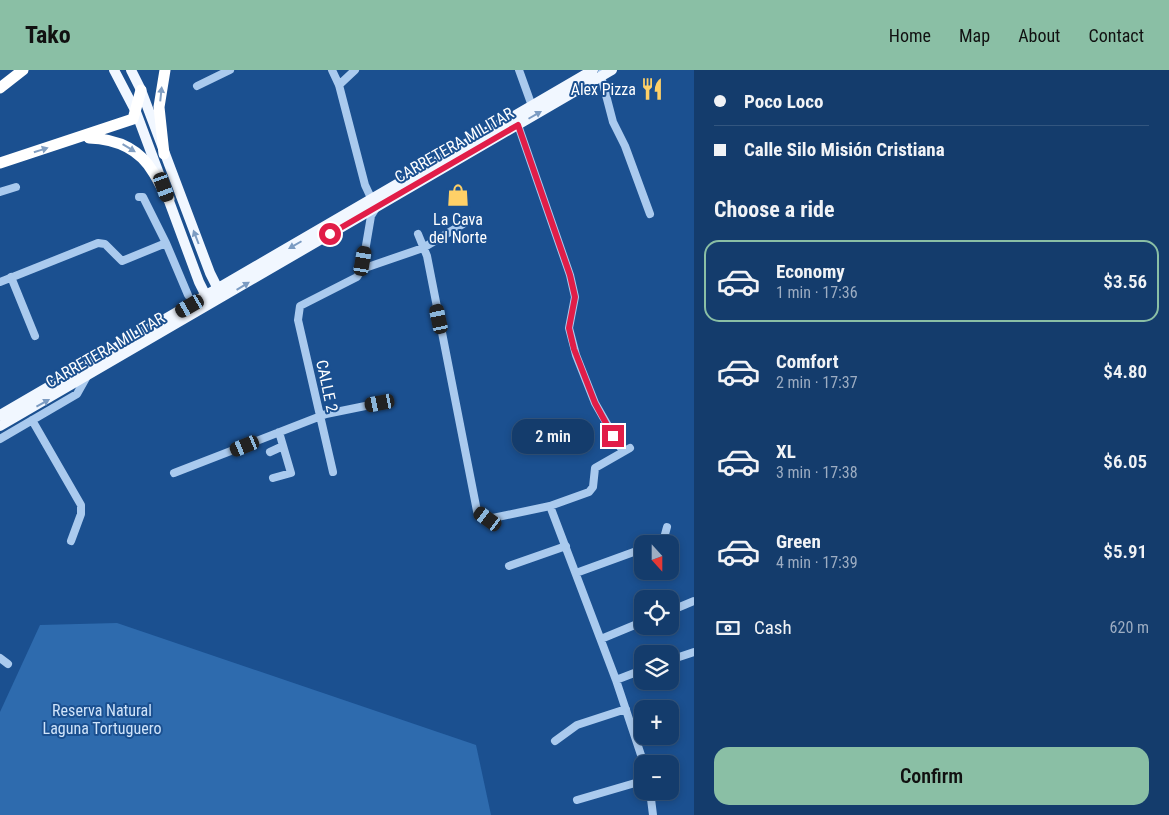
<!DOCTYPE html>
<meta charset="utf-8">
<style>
:root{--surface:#143c6c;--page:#1d4372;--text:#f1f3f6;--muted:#9dadc2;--line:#33567f;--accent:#8abfa5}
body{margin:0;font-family:"Roboto Condensed",sans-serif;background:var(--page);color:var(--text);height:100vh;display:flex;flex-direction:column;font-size:19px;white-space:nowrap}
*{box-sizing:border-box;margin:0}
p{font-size:16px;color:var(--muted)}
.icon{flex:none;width:28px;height:28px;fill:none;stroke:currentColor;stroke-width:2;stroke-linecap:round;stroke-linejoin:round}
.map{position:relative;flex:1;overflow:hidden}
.sheet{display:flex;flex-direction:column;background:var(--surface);width:475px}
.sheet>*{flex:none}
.top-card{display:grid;align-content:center;height:110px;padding:0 20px;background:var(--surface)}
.needle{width:32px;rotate:159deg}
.fabs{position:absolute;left:634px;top:465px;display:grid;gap:10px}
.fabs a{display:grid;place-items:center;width:45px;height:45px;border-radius:10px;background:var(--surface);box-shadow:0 2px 8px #0003,0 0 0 1px var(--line);font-size:25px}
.end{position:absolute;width:22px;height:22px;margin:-11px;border:6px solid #e11d48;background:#fff;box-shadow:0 0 0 2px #fff}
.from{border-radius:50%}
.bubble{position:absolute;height:35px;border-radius:15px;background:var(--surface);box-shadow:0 2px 8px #0003,0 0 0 1px var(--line);font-size:16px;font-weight:600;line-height:35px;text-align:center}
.car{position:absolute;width:15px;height:30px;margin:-15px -8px;border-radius:6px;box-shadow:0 0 4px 1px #0007;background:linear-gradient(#222 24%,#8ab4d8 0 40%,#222 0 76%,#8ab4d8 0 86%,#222 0)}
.top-card b{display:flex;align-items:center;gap:18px;height:48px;font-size:19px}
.top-card b+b{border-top:1px solid var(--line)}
.top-card i{width:12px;height:12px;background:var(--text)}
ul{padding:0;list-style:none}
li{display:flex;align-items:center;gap:15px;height:82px;margin:0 10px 8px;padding:0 10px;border:2px solid transparent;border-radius:15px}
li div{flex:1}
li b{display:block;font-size:19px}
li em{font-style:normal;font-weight:600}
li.active{border-color:var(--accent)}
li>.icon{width:45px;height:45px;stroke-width:1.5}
h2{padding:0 20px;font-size:22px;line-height:60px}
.pay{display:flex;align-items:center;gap:12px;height:55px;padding:0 20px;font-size:19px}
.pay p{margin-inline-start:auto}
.cta{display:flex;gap:10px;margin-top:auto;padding:10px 20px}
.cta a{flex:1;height:58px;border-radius:15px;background:var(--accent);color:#111;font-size:20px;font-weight:600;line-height:58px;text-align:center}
header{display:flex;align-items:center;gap:30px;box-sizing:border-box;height:70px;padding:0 25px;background:var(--accent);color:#111}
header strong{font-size:24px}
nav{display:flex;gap:28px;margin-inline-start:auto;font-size:18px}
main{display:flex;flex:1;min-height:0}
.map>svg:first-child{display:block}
.green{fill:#2e6bae}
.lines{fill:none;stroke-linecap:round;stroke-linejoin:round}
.minor{stroke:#aacaee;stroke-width:8}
.major{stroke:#f1f7ff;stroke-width:10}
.highway{stroke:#fff;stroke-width:11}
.oneway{fill:#829fc2}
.oneway2{fill:#7b9bc2}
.route{stroke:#e11d48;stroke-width:6}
.labels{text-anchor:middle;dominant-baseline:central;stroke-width:4;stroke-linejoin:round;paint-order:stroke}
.poi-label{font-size:16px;fill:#fff;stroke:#1b5090;text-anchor:end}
.street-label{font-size:16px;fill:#fff;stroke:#1b5090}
.park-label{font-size:16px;fill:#d0e4fa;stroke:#1b5090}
</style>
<header>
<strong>Tako</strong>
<nav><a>Home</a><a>Map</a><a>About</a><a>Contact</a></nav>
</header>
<main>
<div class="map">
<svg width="694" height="745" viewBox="0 0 694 745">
<rect width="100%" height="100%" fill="#1b5090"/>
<path class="green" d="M 117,553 L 476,675 L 491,745 L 0,745 L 0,642 L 40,555 Z"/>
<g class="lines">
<path class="minor" d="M 332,0 L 339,15 L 365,115 L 372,130
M 519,0 L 532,36
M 602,2 L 601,6 L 613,52 L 625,76 L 650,144
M 339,15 L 355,0
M 197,16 L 230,0
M 518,55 L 570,205 L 575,227 L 569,258 L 576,285 L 595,333 L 623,382
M 0,122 L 16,117
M 139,127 L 143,127 L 166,173 L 188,225
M 418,164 L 427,186 L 477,441 L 488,449 L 550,436 L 589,422 L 593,417 L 595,398 L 630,378
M 362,199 L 371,146 L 376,138
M 11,207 L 35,266
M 0,212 L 98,173 L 105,174 L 122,191 L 166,173
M 32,350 L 81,435 L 81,444 L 71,471
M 0,369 L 77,324 L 86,308
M 270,382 L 283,376
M 333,402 L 298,250 L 300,236 L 357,207 L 362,199 L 423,178 L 463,154
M 174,403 L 326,344 L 380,333
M 273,408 L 291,403 L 279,362
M 550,436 L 616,610 L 644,694
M 656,474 L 664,468 L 667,457
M 509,496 L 566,476
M 576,503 L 642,479
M 670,541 L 694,531
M 601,569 L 642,552
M 0,588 L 8,594
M 670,590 L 694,582
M 616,610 L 642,600
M 555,671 L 577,655 L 626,639
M 650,721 L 653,745
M 577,730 L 642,711"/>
<path class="major" d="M 114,0 L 136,42 L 161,109
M 131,0 L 141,20 L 210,203 L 221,225
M 166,123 L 199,212 L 209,232
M 0,345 L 593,0
M 0,356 L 612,0"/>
<path class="highway" d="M 0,18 L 23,0
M 89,68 C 116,69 139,78 153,102 C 159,111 162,120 169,129
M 164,84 L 159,37 L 165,0
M 0,93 L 133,49 L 141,20"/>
</g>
<defs><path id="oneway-solid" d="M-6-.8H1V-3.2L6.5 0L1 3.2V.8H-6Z" transform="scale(1.25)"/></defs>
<g class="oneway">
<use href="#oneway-solid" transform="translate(161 24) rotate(-84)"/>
<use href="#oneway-solid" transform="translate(129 78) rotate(31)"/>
<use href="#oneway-solid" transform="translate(41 80) rotate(-18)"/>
</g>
<g class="oneway2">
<use href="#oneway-solid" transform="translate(535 45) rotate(-30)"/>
<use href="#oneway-solid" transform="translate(196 167) rotate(-111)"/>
<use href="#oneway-solid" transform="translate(295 175) rotate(150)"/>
<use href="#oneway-solid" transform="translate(243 216) rotate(-31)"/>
<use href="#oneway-solid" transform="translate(43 333) rotate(-29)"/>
</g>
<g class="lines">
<path class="route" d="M 330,164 L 518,55 L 570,205 L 575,227 L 569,258 L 574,279 L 595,333 L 613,366"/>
</g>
<defs>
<symbol id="restaurant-bare" viewBox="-9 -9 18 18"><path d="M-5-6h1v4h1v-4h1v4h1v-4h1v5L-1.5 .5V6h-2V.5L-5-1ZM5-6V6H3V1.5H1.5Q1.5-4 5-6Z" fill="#ffd067" stroke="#1b5090" stroke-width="2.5" paint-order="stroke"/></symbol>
<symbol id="shop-bare" viewBox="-9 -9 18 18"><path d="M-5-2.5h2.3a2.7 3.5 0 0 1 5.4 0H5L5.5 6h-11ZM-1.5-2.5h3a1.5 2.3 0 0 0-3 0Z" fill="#ffd067" stroke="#1b5090" stroke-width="2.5" paint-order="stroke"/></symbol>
</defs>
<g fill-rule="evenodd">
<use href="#restaurant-bare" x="636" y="3" width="32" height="32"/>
<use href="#shop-bare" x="442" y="109" width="32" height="32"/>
</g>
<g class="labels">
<g class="poi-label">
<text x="636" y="19">Alex Pizza</text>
<text x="458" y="149" text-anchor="middle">La Cava<tspan x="458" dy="18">del Norte</tspan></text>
</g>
<g class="street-label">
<text transform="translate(454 75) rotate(-30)">CARRETERA MILITAR</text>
<text transform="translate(105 280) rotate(-30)">CARRETERA MILITAR</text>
<text transform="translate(327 316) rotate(78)">CALLE 2</text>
</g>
<g class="park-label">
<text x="102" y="640">Reserva Natural<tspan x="102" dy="18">Laguna Tortuguero</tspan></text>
</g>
</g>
</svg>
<div class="fabs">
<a><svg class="needle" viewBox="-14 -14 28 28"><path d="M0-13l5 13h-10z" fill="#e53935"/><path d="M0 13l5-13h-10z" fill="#9dadc2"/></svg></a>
<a><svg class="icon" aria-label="locate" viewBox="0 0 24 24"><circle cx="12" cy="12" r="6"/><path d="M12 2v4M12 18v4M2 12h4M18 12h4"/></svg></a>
<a><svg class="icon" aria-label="layers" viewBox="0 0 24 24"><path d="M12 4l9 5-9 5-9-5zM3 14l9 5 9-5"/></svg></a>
<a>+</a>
<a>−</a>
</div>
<i class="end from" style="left:330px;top:164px"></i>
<i class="end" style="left:613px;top:366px"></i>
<div class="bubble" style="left:512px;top:349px;width:82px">2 min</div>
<i class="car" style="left:164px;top:117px;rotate:160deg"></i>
<i class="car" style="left:363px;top:191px;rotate:10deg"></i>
<i class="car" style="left:190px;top:236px;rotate:240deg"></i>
<i class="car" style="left:439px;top:249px;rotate:348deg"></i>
<i class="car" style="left:380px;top:333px;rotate:259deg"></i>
<i class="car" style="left:245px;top:376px;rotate:248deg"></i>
<i class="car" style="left:488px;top:449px;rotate:306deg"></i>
</div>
<section class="sheet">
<div class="top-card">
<b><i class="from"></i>Poco Loco</b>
<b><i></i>Calle Silo Misión Cristiana</b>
</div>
<h2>Choose a ride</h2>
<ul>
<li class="active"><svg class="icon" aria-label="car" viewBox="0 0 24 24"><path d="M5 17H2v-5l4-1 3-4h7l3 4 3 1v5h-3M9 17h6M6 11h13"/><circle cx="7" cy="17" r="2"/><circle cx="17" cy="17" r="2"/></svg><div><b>Economy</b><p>1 min · 17:36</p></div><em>$3.56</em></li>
<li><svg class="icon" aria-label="car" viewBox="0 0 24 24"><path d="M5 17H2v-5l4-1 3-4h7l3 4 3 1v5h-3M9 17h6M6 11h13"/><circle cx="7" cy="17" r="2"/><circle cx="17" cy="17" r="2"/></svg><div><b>Comfort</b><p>2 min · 17:37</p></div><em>$4.80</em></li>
<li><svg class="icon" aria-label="car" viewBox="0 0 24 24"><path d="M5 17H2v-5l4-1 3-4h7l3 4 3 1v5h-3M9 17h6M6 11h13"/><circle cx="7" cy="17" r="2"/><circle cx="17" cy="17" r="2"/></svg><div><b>XL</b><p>3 min · 17:38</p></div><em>$6.05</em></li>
<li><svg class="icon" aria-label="car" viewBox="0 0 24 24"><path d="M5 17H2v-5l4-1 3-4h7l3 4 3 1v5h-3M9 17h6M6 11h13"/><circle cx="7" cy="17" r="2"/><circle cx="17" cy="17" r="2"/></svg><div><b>Green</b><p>4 min · 17:39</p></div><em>$5.91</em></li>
</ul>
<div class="pay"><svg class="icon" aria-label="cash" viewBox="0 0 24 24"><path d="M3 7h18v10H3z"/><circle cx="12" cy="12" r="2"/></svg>Cash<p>620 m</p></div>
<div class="cta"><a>Confirm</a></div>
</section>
</main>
